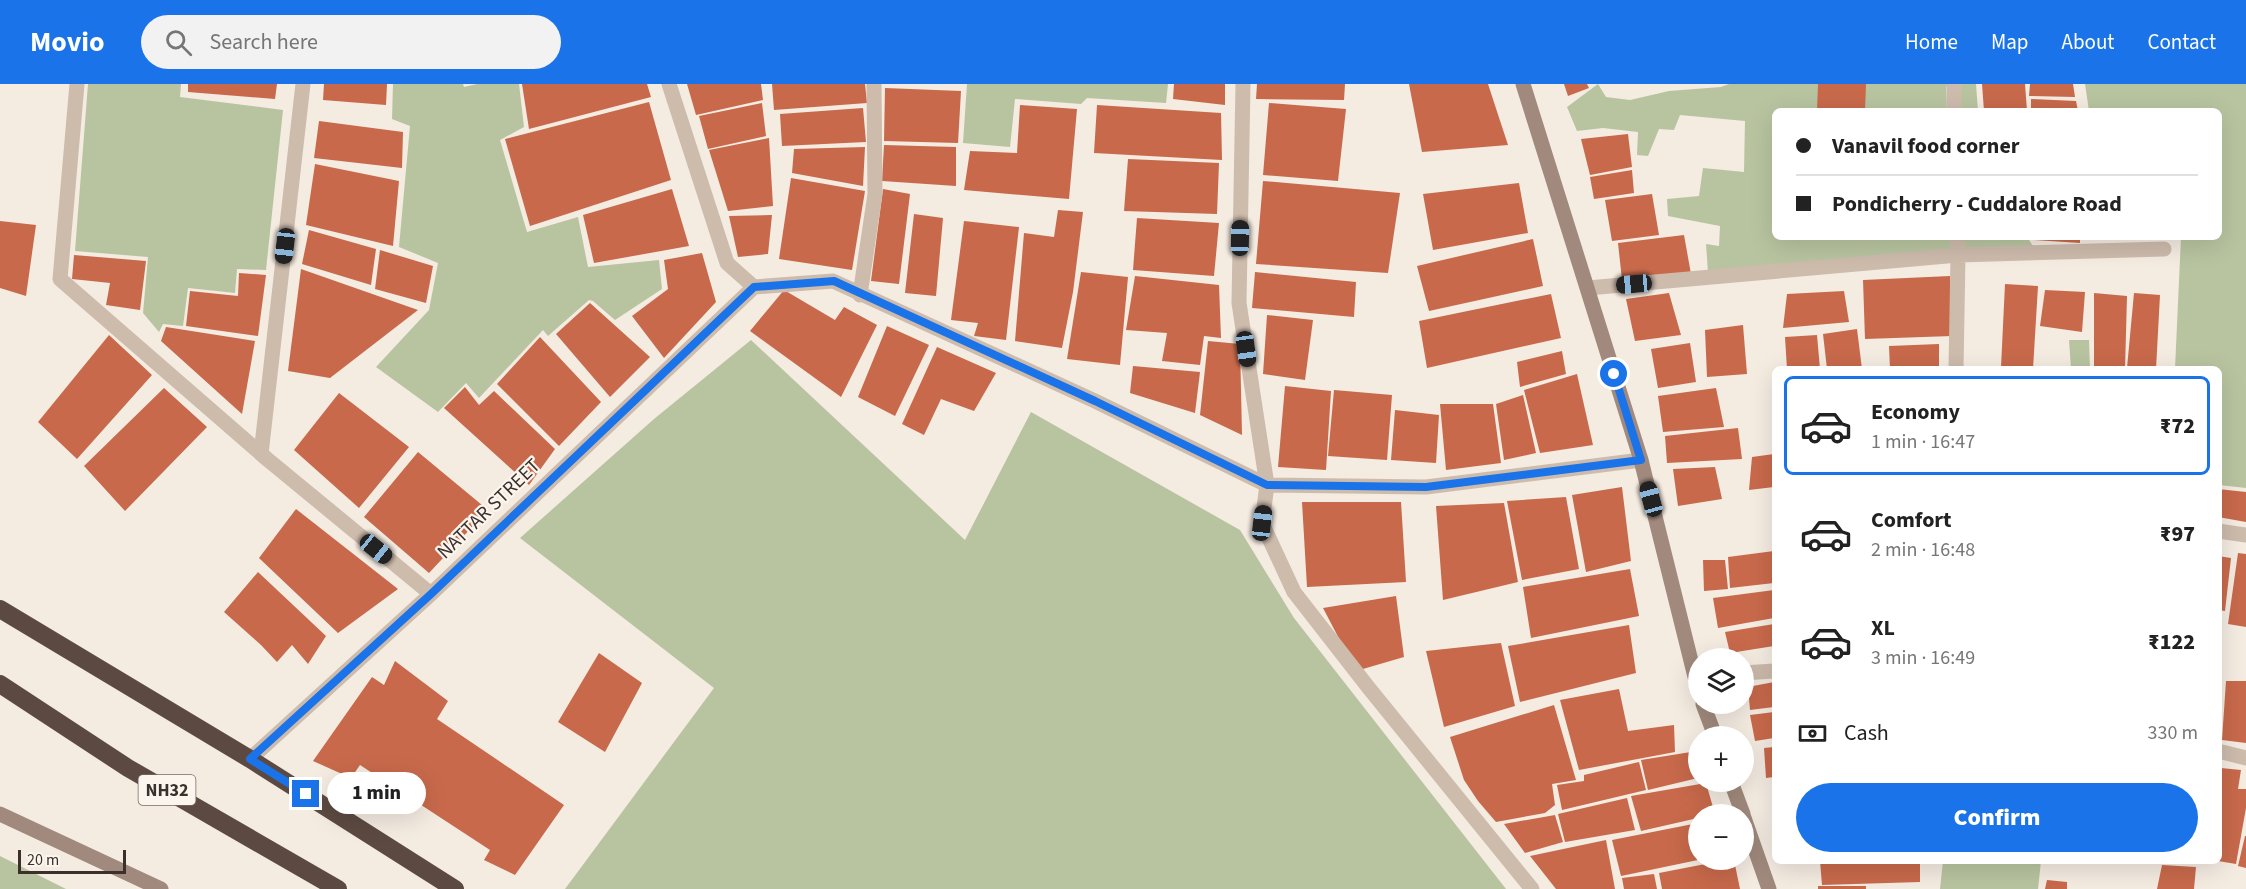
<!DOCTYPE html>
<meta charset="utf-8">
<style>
:root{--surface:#fff;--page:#f2f2f2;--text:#222;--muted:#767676;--line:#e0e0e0;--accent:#1a73e8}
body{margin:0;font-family:"Source Sans 3",sans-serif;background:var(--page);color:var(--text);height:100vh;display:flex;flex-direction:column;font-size:22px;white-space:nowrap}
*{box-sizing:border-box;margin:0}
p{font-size:20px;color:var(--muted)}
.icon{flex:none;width:33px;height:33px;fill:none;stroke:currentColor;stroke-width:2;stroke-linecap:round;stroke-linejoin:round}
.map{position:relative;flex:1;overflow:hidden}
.panel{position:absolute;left:1772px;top:282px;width:450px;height:498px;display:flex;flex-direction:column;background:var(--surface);border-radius:9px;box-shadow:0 6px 24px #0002}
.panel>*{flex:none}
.guide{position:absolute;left:1772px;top:24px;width:450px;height:132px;border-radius:9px;box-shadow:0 6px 24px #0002;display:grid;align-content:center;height:132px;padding:0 24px;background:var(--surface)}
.controls{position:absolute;left:1688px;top:564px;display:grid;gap:12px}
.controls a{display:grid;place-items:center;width:66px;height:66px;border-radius:50%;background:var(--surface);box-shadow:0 6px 24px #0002;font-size:30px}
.scale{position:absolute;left:18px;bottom:15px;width:108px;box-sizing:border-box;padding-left:6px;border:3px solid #3b302b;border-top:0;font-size:16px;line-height:21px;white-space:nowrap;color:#3b302b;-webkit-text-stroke:4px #fbf5ee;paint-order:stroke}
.end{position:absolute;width:27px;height:27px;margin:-14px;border:8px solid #1a73e8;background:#fff;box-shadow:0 0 0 3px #fff}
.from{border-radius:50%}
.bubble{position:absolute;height:42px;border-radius:21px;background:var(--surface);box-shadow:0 6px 24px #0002;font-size:20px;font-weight:800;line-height:42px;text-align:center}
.car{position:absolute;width:18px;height:36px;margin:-18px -9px;border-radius:8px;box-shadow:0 0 4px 2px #0007;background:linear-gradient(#222 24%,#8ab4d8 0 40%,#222 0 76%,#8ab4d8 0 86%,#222 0)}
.guide b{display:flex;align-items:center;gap:21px;height:57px;font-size:22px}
.guide b+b{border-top:2px solid var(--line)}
.guide i{width:15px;height:15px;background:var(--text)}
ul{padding:10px 0 0;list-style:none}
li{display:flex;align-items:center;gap:18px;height:99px;margin:0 12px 9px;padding:0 12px;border:3px solid transparent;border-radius:9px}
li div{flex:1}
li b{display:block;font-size:22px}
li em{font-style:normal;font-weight:800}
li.active{border-color:var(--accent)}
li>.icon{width:54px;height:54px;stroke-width:1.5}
.pay{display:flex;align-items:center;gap:15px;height:66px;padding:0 24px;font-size:22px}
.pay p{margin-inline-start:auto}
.cta{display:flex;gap:12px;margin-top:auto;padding:12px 24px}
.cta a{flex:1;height:69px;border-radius:36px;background:var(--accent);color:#fff;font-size:24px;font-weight:800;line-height:69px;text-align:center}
header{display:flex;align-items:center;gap:36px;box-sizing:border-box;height:84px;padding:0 30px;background:var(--accent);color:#fff}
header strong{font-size:28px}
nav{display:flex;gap:33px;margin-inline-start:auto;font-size:21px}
.search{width:420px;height:54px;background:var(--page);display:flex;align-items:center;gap:15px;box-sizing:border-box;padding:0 21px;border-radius:33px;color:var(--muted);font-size:22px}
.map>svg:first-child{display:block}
.green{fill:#b8c4a0}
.building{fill:#c8694b}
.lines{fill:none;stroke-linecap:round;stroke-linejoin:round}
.street{stroke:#cdbbac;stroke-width:15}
.secondary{stroke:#a18a7d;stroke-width:15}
.highway{stroke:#5c4a42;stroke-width:18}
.route{stroke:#1a73e8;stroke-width:8}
.labels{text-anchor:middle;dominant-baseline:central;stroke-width:4.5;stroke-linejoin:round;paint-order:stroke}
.shield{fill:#fbf5ee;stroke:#756b66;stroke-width:1.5}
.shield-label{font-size:18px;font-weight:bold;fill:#3b302b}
.street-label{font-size:20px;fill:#3b302b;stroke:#fbf5ee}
</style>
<header>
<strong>Movio</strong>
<div class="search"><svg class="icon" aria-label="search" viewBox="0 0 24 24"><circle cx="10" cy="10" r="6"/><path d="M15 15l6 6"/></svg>Search here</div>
<nav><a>Home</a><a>Map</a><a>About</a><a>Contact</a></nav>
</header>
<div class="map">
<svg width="2246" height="805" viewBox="0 0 2246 805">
<rect width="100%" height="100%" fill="#f4ebe1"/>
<path class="green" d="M 88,0 L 181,0 L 180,13 L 283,26 L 266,186 L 237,185 L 235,209 L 188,204 L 183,242 L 163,240 L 159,248 L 143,229 L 148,173 L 75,167 Z
M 393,0 L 463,0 L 464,3 L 477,0 L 519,0 L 524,43 L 500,56 L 527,148 L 578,133 L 588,183 L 659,176 L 662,205 L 615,236 L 593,217 L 589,216 L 548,252 L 543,246 L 479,314 L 466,299 L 438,328 L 376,283 L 429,226 L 438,179 L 399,163 L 410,42 L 392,35 Z
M 967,0 L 1168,0 L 1166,19 L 1087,14 L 1081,20 L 1015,15 L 1010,63 L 963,59 Z
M 1598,0 L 1606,13 L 1630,16 L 1669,7 L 1721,3 L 1729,0 L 1949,0 L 1946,3 L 1947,27 L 1774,27 L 1774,153 L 1952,153 L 1952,168 L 1708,188 L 1706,160 L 1719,162 L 1720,142 L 1668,132 L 1667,115 L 1699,112 L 1703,84 L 1744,88 L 1745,37 L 1680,31 L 1674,46 L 1659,45 L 1648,72 L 1637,71 L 1638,48 L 1603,44 L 1577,47 L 1567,23 Z
M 1955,0 L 1976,0 L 1978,27 L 1960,27 Z
M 2085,0 L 2246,0 L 2246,404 L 2219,401 L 2218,285 L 2175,285 L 2181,153 L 2218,153 L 2218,27 L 2171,27 L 2152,25 L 2151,27 L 2089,27 Z
M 1962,153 L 2027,153 L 2035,165 L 1962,166 Z
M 751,256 L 965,456 L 1031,328 L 1240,446 L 1294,534 L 1506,805 L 565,805 L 714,604 L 520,454 L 654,335 Z
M 2069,256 L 2089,256 L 2090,285 L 2071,285 Z
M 0,772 L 66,805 L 0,805 Z
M 1943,777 L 2041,777 L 2038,805 L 1940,805 Z"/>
<path class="building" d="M 188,0 L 277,0 L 275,15 L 188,8 Z
M 324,0 L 387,0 L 386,21 L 323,16 Z
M 522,0 L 647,0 L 651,13 L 529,45 Z
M 687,0 L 761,0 L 763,16 L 696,31 Z
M 772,0 L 865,0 L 867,19 L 774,26 Z
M 1174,0 L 1225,0 L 1225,21 L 1173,15 Z
M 1257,0 L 1345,0 L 1344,16 L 1256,15 Z
M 1409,0 L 1488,0 L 1508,61 L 1422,68 Z
M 1564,0 L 1587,0 L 1589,4 L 1568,12 Z
M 1818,0 L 1866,0 L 1865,27 L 1817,27 Z
M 1982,0 L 2025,0 L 2027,27 L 1984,27 Z
M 2030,0 L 2073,0 L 2075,13 L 2029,12 Z
M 885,4 L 961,7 L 958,59 L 884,57 Z
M 2031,15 L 2076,17 L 2078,27 L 2031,27 Z
M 649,18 L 671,96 L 530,142 L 505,55 Z
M 762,19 L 766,52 L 708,65 L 699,32 Z
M 1269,19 L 1346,25 L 1338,97 L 1263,91 Z
M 1020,21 L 1077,25 L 1069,115 L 964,106 L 970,67 L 1017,69 Z
M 1097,21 L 1221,29 L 1222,76 L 1094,69 Z
M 863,24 L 866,58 L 782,62 L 780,30 Z
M 319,37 L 403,48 L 402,84 L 314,74 Z
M 1628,50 L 1632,83 L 1590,91 L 1581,55 Z
M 769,54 L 773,122 L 728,127 L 709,66 Z
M 884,61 L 956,63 L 956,102 L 882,97 Z
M 865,63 L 863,102 L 792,89 L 794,65 Z
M 1128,75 L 1219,79 L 1217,130 L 1124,127 Z
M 315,80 L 399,97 L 393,162 L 306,141 Z
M 1632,86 L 1634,109 L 1594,115 L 1590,93 Z
M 791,94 L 865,107 L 852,186 L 779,175 Z
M 1263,97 L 1400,109 L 1388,189 L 1256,180 Z
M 1519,99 L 1528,149 L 1433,166 L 1423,110 Z
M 672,105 L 689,162 L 594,179 L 583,131 Z
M 883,105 L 910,110 L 899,200 L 871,197 Z
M 1652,110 L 1659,151 L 1612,157 L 1605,116 Z
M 1058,126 L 1083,128 L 1073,208 L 1062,264 L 1015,257 L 1024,149 L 1054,153 Z
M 914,130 L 943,134 L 936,212 L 905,209 Z
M 772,131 L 768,170 L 738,173 L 729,132 Z
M 1137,134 L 1219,139 L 1214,192 L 1133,186 Z
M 0,137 L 36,141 L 26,212 L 0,204 Z
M 964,137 L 1019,143 L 1006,256 L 974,252 L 978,239 L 951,236 Z
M 309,146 L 376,165 L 371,201 L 302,180 Z
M 1684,151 L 1691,190 L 1622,196 L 1618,159 Z
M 2034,153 L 2080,153 L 2080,159 L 2034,156 Z
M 1533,155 L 1543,202 L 1429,227 L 1417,182 Z
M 380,166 L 433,182 L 426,219 L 375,205 Z
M 702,169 L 716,218 L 664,274 L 632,232 L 668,205 L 664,176 Z
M 74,171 L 146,177 L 140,226 L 106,221 L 110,199 L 72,195 Z
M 301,185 L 418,226 L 330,294 L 288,287 Z
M 1081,188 L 1128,193 L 1120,281 L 1067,275 Z
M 1255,188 L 1356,198 L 1354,233 L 1252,224 Z
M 239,189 L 266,191 L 258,252 L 186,242 L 190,207 L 238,212 Z
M 1135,192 L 1219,201 L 1221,254 L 1204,252 L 1200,281 L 1162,277 L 1167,249 L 1126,246 Z
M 1950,192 L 1952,252 L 1865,255 L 1863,196 Z
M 2005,200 L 2038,202 L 2033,285 L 2001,283 Z
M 784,206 L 835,236 L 844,223 L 877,241 L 841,313 L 750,247 Z
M 2045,206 L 2085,208 L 2082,248 L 2040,242 Z
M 1844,207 L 1849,238 L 1783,244 L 1787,210 Z
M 1669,209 L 1681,251 L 1635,257 L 1626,215 Z
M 2094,209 L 2127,212 L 2125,285 L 2094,285 Z
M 2134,209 L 2160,211 L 2156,285 L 2127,284 Z
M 1551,210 L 1561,254 L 1427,284 L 1419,237 Z
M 590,219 L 650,273 L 610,313 L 556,250 Z
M 1267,231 L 1313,236 L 1305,296 L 1263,290 Z
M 1743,241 L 1747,290 L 1707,293 L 1705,246 Z
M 887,242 L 929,261 L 895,332 L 858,313 Z
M 166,243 L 255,257 L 242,330 L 161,257 Z
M 1857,245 L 1862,285 L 1827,285 L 1823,250 Z
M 109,251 L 152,291 L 77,375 L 38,338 Z
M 1817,251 L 1820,285 L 1787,285 L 1785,253 Z
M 540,253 L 601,318 L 559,362 L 497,300 Z
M 1208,257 L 1240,260 L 1242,351 L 1200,331 Z
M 1690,259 L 1696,298 L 1658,304 L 1651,265 Z
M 1939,260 L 1939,285 L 1890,285 L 1889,262 Z
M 937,263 L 996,289 L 974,327 L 941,315 L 924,351 L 902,340 Z
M 1562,267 L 1566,290 L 1520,303 L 1517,278 Z
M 1133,282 L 1200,288 L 1195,329 L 1130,309 Z
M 1577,290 L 1593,361 L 1540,369 L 1524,306 Z
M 1285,302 L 1331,307 L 1326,386 L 1278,383 Z
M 465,303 L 479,321 L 494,307 L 555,365 L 529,401 L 444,324 Z
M 164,304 L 207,343 L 125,427 L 84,382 Z
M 1716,304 L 1724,343 L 1663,348 L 1658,312 Z
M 1334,306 L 1392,311 L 1387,376 L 1328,372 Z
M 339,309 L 409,363 L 359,424 L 294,366 Z
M 1523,311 L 1536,369 L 1504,376 L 1496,320 Z
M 1440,320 L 1493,320 L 1501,379 L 1446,386 Z
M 1395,326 L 1439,331 L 1436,379 L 1391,376 Z
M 1738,344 L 1742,375 L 1667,379 L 1665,352 Z
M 418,368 L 488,426 L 429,489 L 364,433 Z
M 1774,370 L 1774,403 L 1749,406 L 1752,373 Z
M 1715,383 L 1722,415 L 1678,422 L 1673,385 Z
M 1622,403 L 1631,477 L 1586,488 L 1572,411 Z
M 2218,405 L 2246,408 L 2246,438 L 2218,433 Z
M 1566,413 L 1579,485 L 1522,496 L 1507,417 Z
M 1302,418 L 1401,418 L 1406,498 L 1307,503 Z
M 1504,419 L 1518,498 L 1443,516 L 1436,422 Z
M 296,425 L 398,505 L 338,549 L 259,474 Z
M 1774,467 L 1774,499 L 1730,504 L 1728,473 Z
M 2238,469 L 2246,470 L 2246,543 L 2228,540 Z
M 2218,472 L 2231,474 L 2225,527 L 2218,526 Z
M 1703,476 L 1725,476 L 1728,505 L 1704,507 Z
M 1630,485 L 1639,532 L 1531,554 L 1523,503 Z
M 258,488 L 326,552 L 308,580 L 292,561 L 277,578 L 261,561 L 224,528 Z
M 1774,506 L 1774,534 L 1718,544 L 1713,514 Z
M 1396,512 L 1404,573 L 1356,587 L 1323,524 Z
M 1774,540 L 1774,562 L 1730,569 L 1725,548 Z
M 1629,541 L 1636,589 L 1520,618 L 1508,562 Z
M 1501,559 L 1515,622 L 1444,643 L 1426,567 Z
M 599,569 L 642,599 L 605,668 L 558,638 Z
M 395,577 L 448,617 L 437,635 L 564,721 L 515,791 L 484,776 L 490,766 L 360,681 L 351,694 L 313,677 L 372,593 L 384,601 Z
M 2226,597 L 2246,597 L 2246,659 L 2222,656 Z
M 1774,598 L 1774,623 L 1750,626 L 1748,603 Z
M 1619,605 L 1628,647 L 1674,641 L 1675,668 L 1579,686 L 1560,616 Z
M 1554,621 L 1576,696 L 1552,700 L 1555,721 L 1545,729 L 1496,738 L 1478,717 L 1464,696 L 1450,653 Z
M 1774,628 L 1774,654 L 1755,657 L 1750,631 Z
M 1774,663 L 1774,693 L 1766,694 L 1764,664 Z
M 1697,667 L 1698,694 L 1648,706 L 1641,676 Z
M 1639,678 L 1646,706 L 1562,726 L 1557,701 L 1584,697 L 1584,691 Z
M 2221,684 L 2241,686 L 2238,705 L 2246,705 L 2246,724 L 2236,780 L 2218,777 L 2218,762 L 2222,745 L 2218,745 L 2218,705 Z
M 1706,699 L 1715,730 L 1698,730 L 1698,734 L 1641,747 L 1631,712 Z
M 1627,714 L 1635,746 L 1565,758 L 1558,730 Z
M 1555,731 L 1563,758 L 1525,769 L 1504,740 Z
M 1698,739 L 1698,776 L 1621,792 L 1612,756 Z
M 2245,752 L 2246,752 L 2246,784 L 2238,782 Z
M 1606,756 L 1615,805 L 1556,805 L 1530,772 Z
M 1726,776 L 1734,776 L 1740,805 L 1662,805 L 1659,789 Z
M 1820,777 L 1920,777 L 1920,798 L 1822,801 Z
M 2162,781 L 2196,783 L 2194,805 L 2157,805 Z
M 1654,790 L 1657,805 L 1624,805 L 1622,794 Z
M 2047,796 L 2067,798 L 2067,805 L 2045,805 Z
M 1818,802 L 1866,802 L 1866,805 L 1818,805 Z"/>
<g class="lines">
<path class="street" d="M 77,0 L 60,195 L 267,375 L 431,510
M 669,0 L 727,179 L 754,203 L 833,197 L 1095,317 L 1267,401 L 1426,403 L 1641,376
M 1243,0 L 1239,219 L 1267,401 L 1262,439 L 1294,508 L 1368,603 L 1532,805
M 1954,2 L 1954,27
M 1588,204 L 1958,171 L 1957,153
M 860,211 L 875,110 L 874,0
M 1956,285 L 1958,171 L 2164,165
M 261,370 L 303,0
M 2218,447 L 2246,451
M 1743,589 L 1774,587
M 2218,667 L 2246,674
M 250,675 L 431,510 L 754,203"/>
<path class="secondary" d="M 1523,0 L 1641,376 L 1698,605
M 1703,620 L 1715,652
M 1731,698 L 1743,730
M 0,730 L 161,805
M 1743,731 L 1769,805"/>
<path class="highway" d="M 0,525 L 250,675 L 455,805
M 0,600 L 128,684 L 338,805"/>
</g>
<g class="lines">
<path class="route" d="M 306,710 L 250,675 L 431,510 L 754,203 L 834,197 L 1095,317 L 1267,401 L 1426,403 L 1641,376 L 1614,290"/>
</g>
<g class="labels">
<rect class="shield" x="138.5" y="691" width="57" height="30" rx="4.5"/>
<g class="shield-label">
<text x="167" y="706">NH32</text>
</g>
<g class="street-label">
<text transform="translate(489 425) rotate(-44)">NATTAR STREET</text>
</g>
</g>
</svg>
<div class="controls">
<a><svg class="icon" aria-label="layers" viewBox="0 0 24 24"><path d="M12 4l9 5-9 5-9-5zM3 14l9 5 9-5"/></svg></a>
<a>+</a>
<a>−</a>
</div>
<div class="scale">20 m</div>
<i class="end from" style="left:1614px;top:290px"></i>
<i class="end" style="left:306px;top:710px"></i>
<div class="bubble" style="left:327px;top:688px;width:99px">1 min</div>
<i class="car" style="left:1240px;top:154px;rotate:1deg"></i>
<i class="car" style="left:285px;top:162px;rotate:187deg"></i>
<i class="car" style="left:1634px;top:200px;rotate:265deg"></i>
<i class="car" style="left:1246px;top:265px;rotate:172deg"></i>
<i class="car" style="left:1651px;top:415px;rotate:345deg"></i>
<i class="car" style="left:1262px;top:439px;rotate:7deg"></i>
<i class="car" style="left:376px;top:465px;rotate:129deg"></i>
<div class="guide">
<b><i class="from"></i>Vanavil food corner</b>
<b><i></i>Pondicherry - Cuddalore Road</b>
</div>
<section class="panel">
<ul>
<li class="active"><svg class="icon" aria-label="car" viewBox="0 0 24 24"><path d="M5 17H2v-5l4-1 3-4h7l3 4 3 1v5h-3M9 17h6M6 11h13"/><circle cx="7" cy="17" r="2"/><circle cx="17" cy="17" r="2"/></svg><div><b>Economy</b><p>1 min · 16:47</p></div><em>₹72</em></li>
<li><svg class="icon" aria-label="car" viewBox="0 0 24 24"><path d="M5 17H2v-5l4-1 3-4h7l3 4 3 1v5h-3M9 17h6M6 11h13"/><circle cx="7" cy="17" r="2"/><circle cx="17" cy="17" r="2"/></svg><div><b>Comfort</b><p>2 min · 16:48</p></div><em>₹97</em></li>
<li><svg class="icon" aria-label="car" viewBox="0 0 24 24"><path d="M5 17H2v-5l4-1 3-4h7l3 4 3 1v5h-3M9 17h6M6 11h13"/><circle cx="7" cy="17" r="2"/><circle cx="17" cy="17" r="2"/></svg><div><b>XL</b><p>3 min · 16:49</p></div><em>₹122</em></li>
</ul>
<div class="pay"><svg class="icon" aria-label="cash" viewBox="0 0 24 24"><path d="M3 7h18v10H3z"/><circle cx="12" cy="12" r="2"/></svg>Cash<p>330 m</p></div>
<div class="cta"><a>Confirm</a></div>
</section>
</div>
